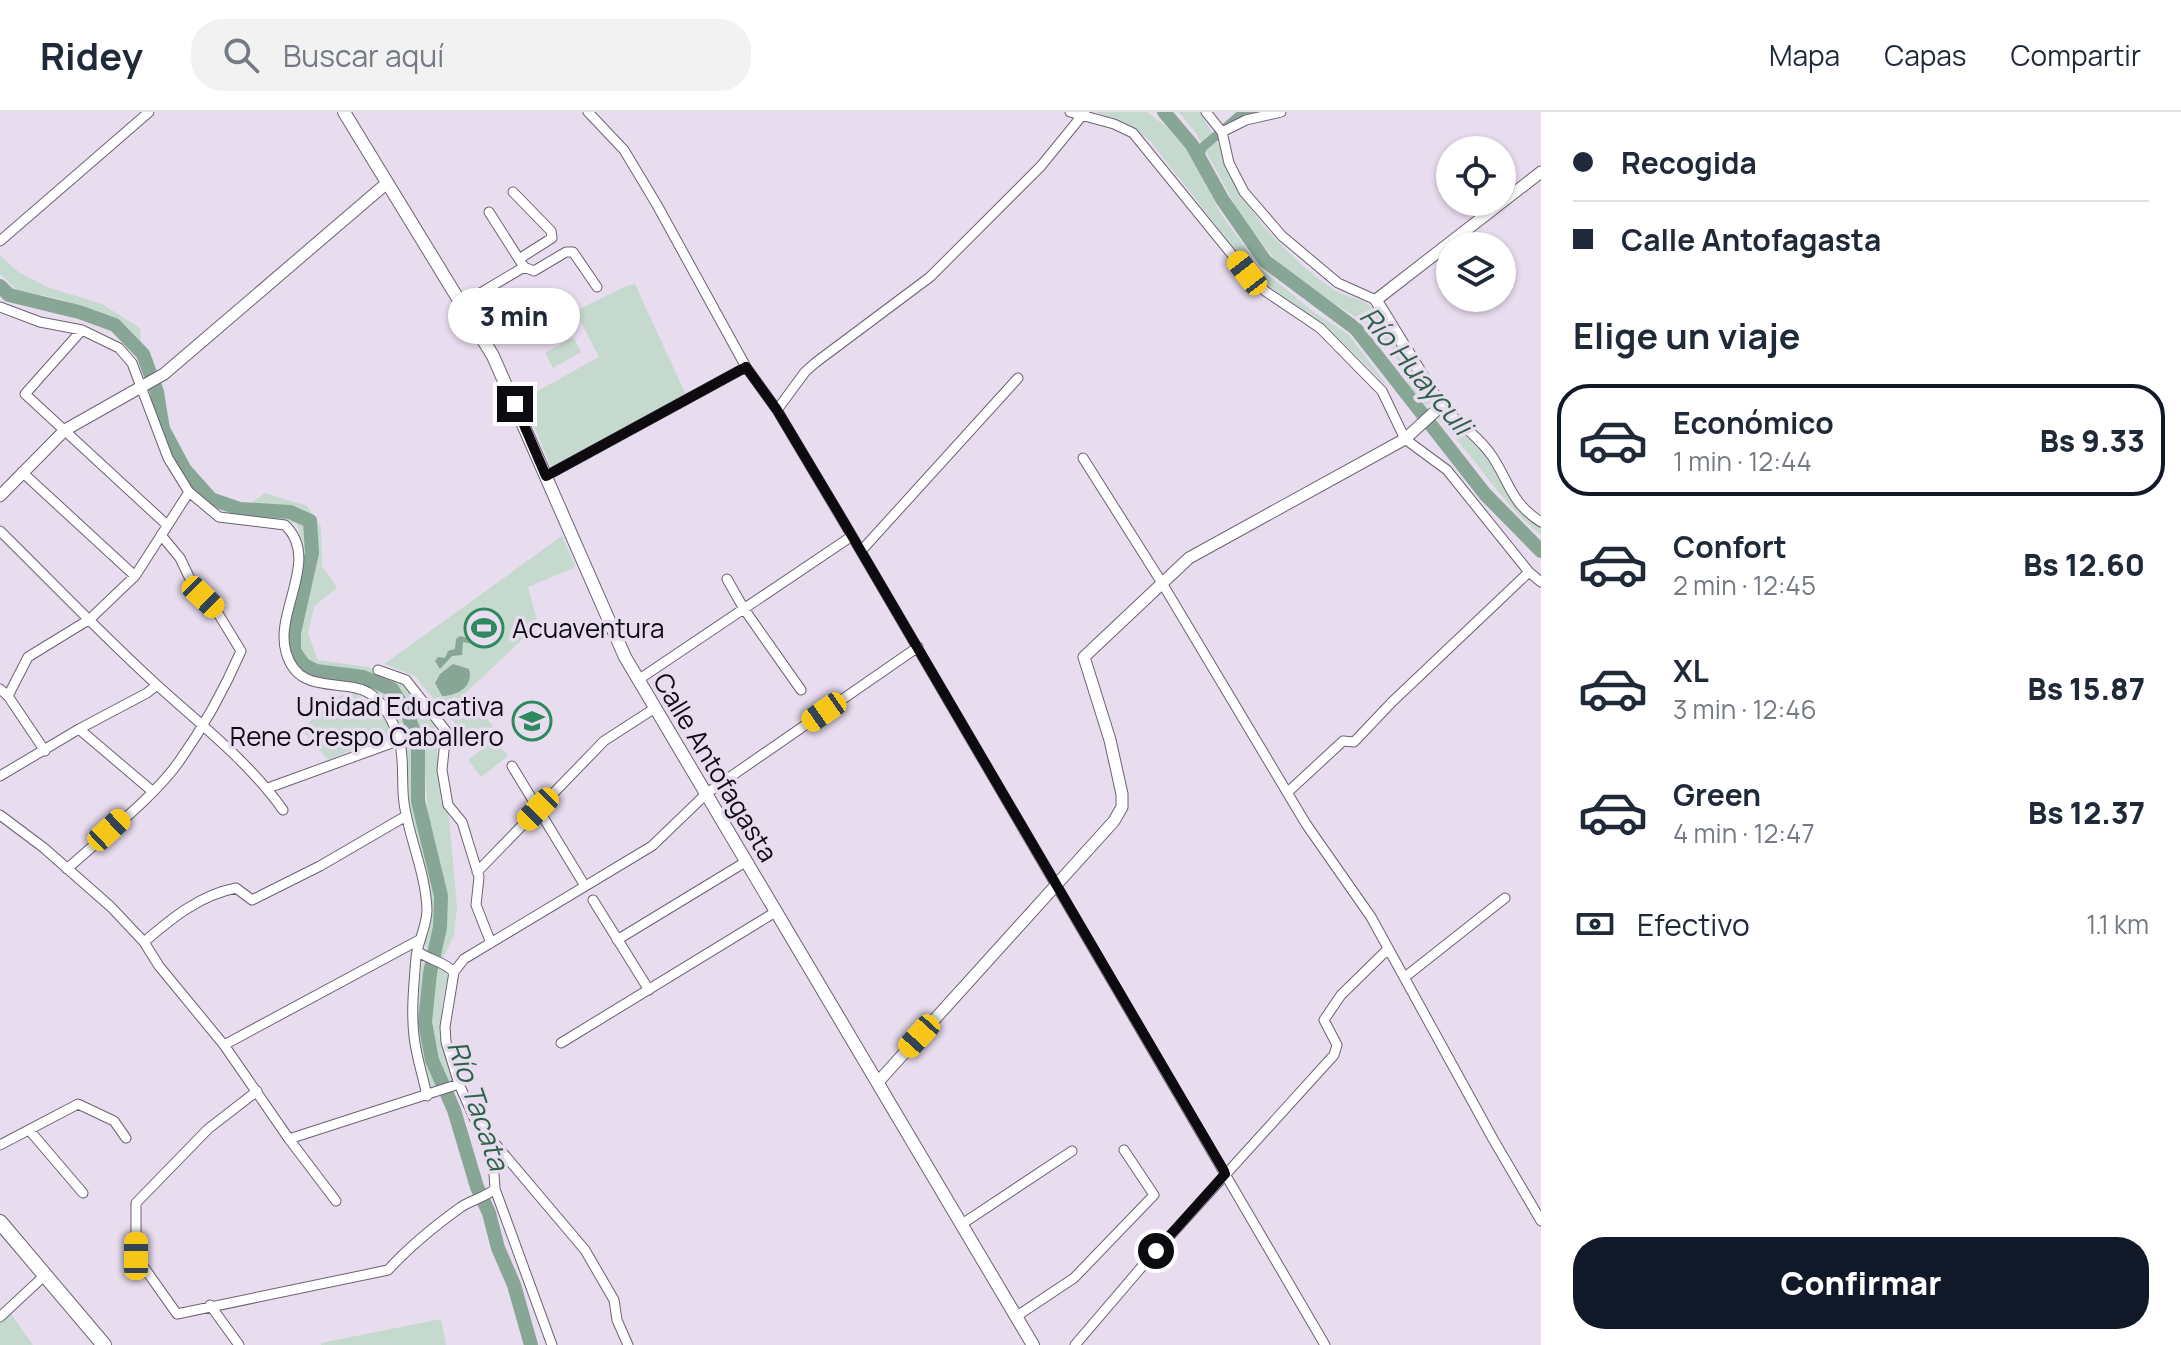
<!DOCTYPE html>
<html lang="es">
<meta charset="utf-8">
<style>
:root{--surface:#fff;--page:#f2f2f3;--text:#1f2937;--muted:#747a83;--line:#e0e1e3;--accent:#111827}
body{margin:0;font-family:Manrope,sans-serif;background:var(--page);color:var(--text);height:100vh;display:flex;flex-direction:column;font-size:30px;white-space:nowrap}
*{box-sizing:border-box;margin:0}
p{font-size:26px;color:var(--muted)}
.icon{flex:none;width:44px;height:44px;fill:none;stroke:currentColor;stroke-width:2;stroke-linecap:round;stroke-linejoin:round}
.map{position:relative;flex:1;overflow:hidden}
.panel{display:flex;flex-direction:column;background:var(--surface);width:640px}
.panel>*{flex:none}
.hud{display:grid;align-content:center;height:176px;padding:0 32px;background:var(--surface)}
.buttons{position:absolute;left:1436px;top:24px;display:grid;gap:16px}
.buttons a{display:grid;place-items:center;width:80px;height:80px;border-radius:50%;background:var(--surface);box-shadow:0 2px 6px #0004;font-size:40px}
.end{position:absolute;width:36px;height:36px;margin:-18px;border:10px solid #0d0a10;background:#fff;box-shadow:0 0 0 4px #fff}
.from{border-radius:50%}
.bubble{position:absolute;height:56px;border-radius:28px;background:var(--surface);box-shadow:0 2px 6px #0004;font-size:26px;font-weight:800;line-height:56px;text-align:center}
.car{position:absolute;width:24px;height:48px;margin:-24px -12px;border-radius:10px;box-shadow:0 0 6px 2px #0007;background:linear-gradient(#f5c518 24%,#345 0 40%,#f5c518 0 76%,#345 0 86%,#f5c518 0)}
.hud b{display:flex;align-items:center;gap:28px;height:76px;font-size:30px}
.hud b+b{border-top:2px solid var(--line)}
.hud i{width:20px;height:20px;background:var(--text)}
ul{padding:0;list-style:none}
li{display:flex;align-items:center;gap:24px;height:112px;margin:0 16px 12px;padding:0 16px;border:4px solid transparent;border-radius:32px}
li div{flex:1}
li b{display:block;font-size:30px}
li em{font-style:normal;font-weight:800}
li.active{border-color:var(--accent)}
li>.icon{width:72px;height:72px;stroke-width:1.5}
h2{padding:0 32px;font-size:36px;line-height:96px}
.pay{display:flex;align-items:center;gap:20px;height:88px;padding:0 32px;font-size:30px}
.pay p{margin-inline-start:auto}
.action{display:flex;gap:16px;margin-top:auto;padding:16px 32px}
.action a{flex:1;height:92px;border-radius:32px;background:var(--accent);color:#fff;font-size:32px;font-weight:800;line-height:92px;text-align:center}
header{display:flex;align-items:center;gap:48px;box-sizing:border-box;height:112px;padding:0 40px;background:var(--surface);border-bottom:2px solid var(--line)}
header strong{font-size:38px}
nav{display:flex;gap:44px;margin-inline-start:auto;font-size:28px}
.search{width:560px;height:72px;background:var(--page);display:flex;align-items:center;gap:20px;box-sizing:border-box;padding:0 28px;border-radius:32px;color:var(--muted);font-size:30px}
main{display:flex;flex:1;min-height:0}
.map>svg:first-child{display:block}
.green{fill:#c6d9ce}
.water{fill:#88a695}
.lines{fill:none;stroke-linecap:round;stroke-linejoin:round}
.canal{stroke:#88a695;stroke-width:9}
.river{stroke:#88a695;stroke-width:14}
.minor-casing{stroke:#6d6272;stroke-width:11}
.tertiary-casing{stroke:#6d6272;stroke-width:13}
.secondary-casing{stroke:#6d6272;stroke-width:14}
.primary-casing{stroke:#6d6272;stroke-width:16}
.minor{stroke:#fff;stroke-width:9}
.tertiary{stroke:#fff;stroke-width:11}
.secondary{stroke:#fff;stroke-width:12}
.primary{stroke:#fff;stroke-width:14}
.route{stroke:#0d0a10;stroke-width:10}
.labels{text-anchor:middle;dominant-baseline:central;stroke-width:7;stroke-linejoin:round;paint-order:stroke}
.poi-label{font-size:26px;fill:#0d0a10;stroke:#e8dcef;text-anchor:start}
.street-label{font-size:26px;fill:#0d0a10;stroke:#e8dcef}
.water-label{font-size:28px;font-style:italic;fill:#2e6248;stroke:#e8dcef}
</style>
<header>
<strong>Ridey</strong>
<div class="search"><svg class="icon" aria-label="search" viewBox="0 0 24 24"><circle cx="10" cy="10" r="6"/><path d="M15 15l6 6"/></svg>Buscar aquí</div>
<nav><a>Mapa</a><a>Capas</a><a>Compartir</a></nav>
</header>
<main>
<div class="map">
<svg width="1541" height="1233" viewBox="0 0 1541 1233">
<rect width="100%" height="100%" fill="#e8dcef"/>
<path class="green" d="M 1096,0 L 1147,0 L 1167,15 L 1190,42 L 1221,102 L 1260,156 L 1315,201 L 1348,222 L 1389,276 C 1362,249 1336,222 1306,200 C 1287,186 1269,175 1252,159 L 1150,29 L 1133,15 Z
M 1179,0 L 1199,0 C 1223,33 1233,73 1258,107 C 1274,128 1317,170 1340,181 C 1352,186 1362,187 1373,196 L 1432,290 L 1427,294 L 1409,274 L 1392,237 L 1375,217 L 1303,172 L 1274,146 L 1242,106 L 1196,21 Z
M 0,143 L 17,159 L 47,175 L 102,192 L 140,216 L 141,229 L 123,211 L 60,187 L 17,178 L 0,162 Z
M 635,172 L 686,283 L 551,355 L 523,287 L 599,245 L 575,199 L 626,174 Z
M 573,225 L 581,240 L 553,256 L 545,241 Z
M 1440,301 L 1485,342 L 1521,401 L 1541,415 L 1541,423 C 1500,391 1473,341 1435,304 Z
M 265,381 L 307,394 L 321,415 L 322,454 L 337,476 L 314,494 L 308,522 L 318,548 L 368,555 L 407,570 L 425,592 L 435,615 L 441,689 L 449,705 L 457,796 L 454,823 L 443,846 L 437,844 L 445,784 L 429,719 L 423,628 L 414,602 L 399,576 L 364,562 L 318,557 L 302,543 L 298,529 L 315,442 L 312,406 L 291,396 L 247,394 Z
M 213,391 C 222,394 232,398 242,399 C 259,402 287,398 301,409 C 329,431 277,519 297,549 C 316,576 360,561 386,581 C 391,585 393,590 396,595 C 403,607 411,621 413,634 C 417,654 412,675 416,695 C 422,724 435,754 438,783 C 439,803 435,824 431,843 L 427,840 L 425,831 L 433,800 L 429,772 L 408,695 L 404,633 L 378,587 L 309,565 L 292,550 L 287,533 L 300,472 L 303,437 L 297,412 C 269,401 238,412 213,391 Z
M 562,424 L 576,455 L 528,475 L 538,512 L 445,601 L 415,564 L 384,552 Z
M 354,581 C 374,592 383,601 391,622 L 328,648 L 301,617 L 340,584 Z
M 470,586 L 493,614 L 472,632 L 449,604 Z
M 495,627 L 508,644 L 481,665 L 468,648 Z
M 422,850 L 428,852 C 423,899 419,928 439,973 L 430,976 L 418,939 L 416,911 Z
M 437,853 L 445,857 L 448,863 C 437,909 440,927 456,970 L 446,971 C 430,931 426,895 437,853 Z
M 7,1196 L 33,1233 L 0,1233 L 0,1202 Z
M 441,1207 L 446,1233 L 321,1233 L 321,1231 Z"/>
<path class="water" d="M 469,514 L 474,514 L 478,529 L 474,532 L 463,530 L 462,543 L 452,544 L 440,557 L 435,549 L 438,545 L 445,546 L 448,539 L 455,537 L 456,527 L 460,524 L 467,526 L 470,523 Z
M 453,552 L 469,557 C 474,575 457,584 442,584 L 435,571 L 440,562 Z"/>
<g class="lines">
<path class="canal" d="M 1199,44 L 1203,35 L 1239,4 L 1260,0"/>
<path class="river" d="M 1164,0 L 1192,33 L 1222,87 L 1265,149 L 1356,217 L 1485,382 L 1541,439
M 0,174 L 9,183 L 79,200 L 115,213 L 143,242 L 157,280 L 163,317 L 185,358 L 211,387 L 240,397 L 290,400 L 310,409 L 312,441 L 294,521 L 294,539 L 304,553 L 316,559 L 363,565 L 392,577 L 408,603 L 418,632 L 418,689 L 441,784 L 440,815 L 430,861 L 425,910 L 432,948 L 454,998 L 477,1075 L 489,1101 L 498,1136 L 514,1173 L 531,1233"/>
<defs>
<path id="minor" d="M 588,0 L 624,38 L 657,93 L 746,255 L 777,298 L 852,424 L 1325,1233
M 1070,0 L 1114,12 L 1133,21 L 1247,161 L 1265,179 L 1320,216 L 1382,279 L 1405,327 L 1447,358 L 1529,460 L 1541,470
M 1206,0 L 1222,20 L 1229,51 L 1244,80 L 1282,124 L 1338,171 L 1376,188
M 1222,20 L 1246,8 L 1281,0
M 513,80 L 551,119 L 552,126 L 519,147
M 489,100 L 524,155 L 534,159 L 566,140 L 573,140 L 597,175
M 0,129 L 149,0
M 462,192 L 524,155
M 0,195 L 40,210 L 82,218 L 119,236 L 132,251 L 168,346 L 189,380 L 219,405 L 285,413 C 321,447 274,500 286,540 C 296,577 328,570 356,576 C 378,580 391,604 398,624 C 405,644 401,670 404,691 C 409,726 426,762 427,798 C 427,813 418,830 416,845 C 414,872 411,898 414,924 C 416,944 423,964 427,984
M 82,218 L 25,282 L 167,413
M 1441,294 C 1458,310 1479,325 1492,344 C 1510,371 1511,391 1541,410
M 777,298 L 805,260 L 815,251 L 930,165 L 1041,54 L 1085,0
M 1083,346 L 1162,471 L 1306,712 L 1371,805 L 1493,1027 L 1541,1109
M 22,360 L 135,464
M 546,364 L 746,255
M 0,419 C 52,470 103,524 157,573 C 201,613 249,650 283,698
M 861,439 L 1018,266
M 727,467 L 744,497 L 801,578
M 378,558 L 406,568 L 446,619 L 442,658 L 448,693 L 462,710 L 479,765 L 476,793 L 491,831
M 638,568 L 852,424
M 0,577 L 8,584 L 45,639
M 8,584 L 28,545 L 90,507 L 135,464 L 189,380
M 79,617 L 152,679
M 512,654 L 585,774
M 0,664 L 79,617 L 147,581 L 157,573
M 268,676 L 400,628
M 1289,679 L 1343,629 L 1354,630 L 1392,590 L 1529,460
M 0,703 L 44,736 L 111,795 L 144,830 L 159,854 L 224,933 L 289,1027 L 459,972
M 67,757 C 102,725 151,688 178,651 C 203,616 224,578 241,539 L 216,498 L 193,473 L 180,446 L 161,423
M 477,760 L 604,629 L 655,596
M 593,788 L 649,878
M 617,828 L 747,749
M 144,830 C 172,806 200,783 236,776 L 252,788 L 320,754 L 406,704
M 417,839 C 429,848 443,849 454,860 L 464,847 L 652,734 L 707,681 L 918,535
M 454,860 L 445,915 L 446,930 L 459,972 L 475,1008 L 585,1138 L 614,1188 L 617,1208 L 628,1233
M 1405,865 L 1505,786
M 561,931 L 777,799
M 224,933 L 419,828
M 257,979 L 208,1017 L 136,1091 L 136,1144 L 177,1202 L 388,1158 C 409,1135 436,1113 461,1095 C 472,1088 485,1085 495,1077
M 30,1019 L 83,1081
M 289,1027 L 336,1089
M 492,1031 L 495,1077 L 552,1233
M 0,1033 L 78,992 L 114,1009 L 126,1026
M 962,1112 L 1072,1039
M 210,1193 L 239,1233
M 1017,1204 L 1074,1166 L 1154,1083 L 1124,1038
M 0,1205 L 44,1164
M 1075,1233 L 1139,1158 L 1334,943 L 1337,933 L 1324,908 L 1341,883 L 1388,837"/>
<path id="tertiary" d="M 0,384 L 65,318 L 164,262 L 387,71
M 878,970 L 1114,709 L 1122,695 L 1122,682 L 1110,628 L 1084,545 L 1189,446 L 1405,327 L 1441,294 L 1376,188 L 1541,60"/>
<path id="secondary" d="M 344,0 L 493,244 L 625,545 L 1033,1233"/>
<path id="primary" d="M 0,1110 L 104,1233"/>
</defs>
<use href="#minor" class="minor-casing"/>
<use href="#tertiary" class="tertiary-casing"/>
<use href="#secondary" class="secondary-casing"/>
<use href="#primary" class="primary-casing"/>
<use href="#minor" class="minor"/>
<use href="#tertiary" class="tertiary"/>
<use href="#secondary" class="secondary"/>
<use href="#primary" class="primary"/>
</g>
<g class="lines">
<path class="route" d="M 515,292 L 546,364 L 746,255 L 777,298 L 838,400 L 1224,1059 L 1225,1062 L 1156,1139"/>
</g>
<defs>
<symbol id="stadium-ring" viewBox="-11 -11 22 22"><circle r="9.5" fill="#e8dcef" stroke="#2e895f" stroke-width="1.5"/><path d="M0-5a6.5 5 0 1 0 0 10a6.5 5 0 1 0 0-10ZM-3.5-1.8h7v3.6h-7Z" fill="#2e895f"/></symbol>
<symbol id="school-ring" viewBox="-11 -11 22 22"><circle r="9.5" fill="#e8dcef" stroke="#2e895f" stroke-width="1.5"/><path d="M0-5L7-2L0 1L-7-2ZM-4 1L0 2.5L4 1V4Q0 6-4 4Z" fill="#2e895f"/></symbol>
</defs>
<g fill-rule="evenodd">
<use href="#stadium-ring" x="462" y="494" width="44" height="44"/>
<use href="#school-ring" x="510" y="587" width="44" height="44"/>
</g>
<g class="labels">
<g class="poi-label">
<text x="512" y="516">Acuaventura</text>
<text x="504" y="594" text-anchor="end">Unidad Educativa<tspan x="504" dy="30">Rene Crespo Caballero</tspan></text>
</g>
<g class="street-label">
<text transform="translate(716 655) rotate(59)">Calle Antofagasta</text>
</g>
<g class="water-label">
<text transform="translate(1417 258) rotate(50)">Río Huayculi</text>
<text transform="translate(479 993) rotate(71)">Río Tacata</text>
</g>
</g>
</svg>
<div class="buttons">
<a><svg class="icon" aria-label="locate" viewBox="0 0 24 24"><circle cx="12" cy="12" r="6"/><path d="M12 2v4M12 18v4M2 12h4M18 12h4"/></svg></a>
<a><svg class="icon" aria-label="layers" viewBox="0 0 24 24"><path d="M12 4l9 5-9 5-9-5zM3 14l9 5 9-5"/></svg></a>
</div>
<i class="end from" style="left:1156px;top:1139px"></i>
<i class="end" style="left:515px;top:292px"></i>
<div class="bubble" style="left:448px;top:176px;width:132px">3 min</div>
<i class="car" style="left:1247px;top:161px;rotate:322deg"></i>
<i class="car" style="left:203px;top:485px;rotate:134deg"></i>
<i class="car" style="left:824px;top:600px;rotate:235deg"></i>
<i class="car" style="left:538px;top:697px;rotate:224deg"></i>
<i class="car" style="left:109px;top:718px;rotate:47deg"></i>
<i class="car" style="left:919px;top:924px;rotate:222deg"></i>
<i class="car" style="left:136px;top:1144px;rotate:0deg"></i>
</div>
<section class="panel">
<div class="hud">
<b><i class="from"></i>Recogida</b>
<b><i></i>Calle Antofagasta</b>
</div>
<h2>Elige un viaje</h2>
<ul>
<li class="active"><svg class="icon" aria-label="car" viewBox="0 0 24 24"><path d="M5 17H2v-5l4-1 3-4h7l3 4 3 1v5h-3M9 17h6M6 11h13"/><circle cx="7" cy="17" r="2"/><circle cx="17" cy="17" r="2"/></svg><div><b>Económico</b><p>1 min · 12:44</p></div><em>Bs 9.33</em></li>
<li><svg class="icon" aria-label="car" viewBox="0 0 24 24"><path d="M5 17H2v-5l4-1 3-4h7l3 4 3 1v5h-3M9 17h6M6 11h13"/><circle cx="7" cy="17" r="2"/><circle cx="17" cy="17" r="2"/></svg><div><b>Confort</b><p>2 min · 12:45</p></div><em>Bs 12.60</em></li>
<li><svg class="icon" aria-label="car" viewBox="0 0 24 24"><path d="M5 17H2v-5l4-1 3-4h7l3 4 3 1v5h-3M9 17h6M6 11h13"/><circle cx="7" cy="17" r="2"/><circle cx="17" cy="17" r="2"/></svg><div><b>XL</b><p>3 min · 12:46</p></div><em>Bs 15.87</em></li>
<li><svg class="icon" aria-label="car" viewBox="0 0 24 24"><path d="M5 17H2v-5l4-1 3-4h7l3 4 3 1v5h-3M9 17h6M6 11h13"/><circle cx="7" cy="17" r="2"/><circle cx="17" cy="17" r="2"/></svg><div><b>Green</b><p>4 min · 12:47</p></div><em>Bs 12.37</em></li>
</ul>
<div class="pay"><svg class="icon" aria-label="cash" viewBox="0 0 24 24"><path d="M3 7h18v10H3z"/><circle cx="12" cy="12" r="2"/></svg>Efectivo<p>1.1 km</p></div>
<div class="action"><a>Confirmar</a></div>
</section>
</main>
